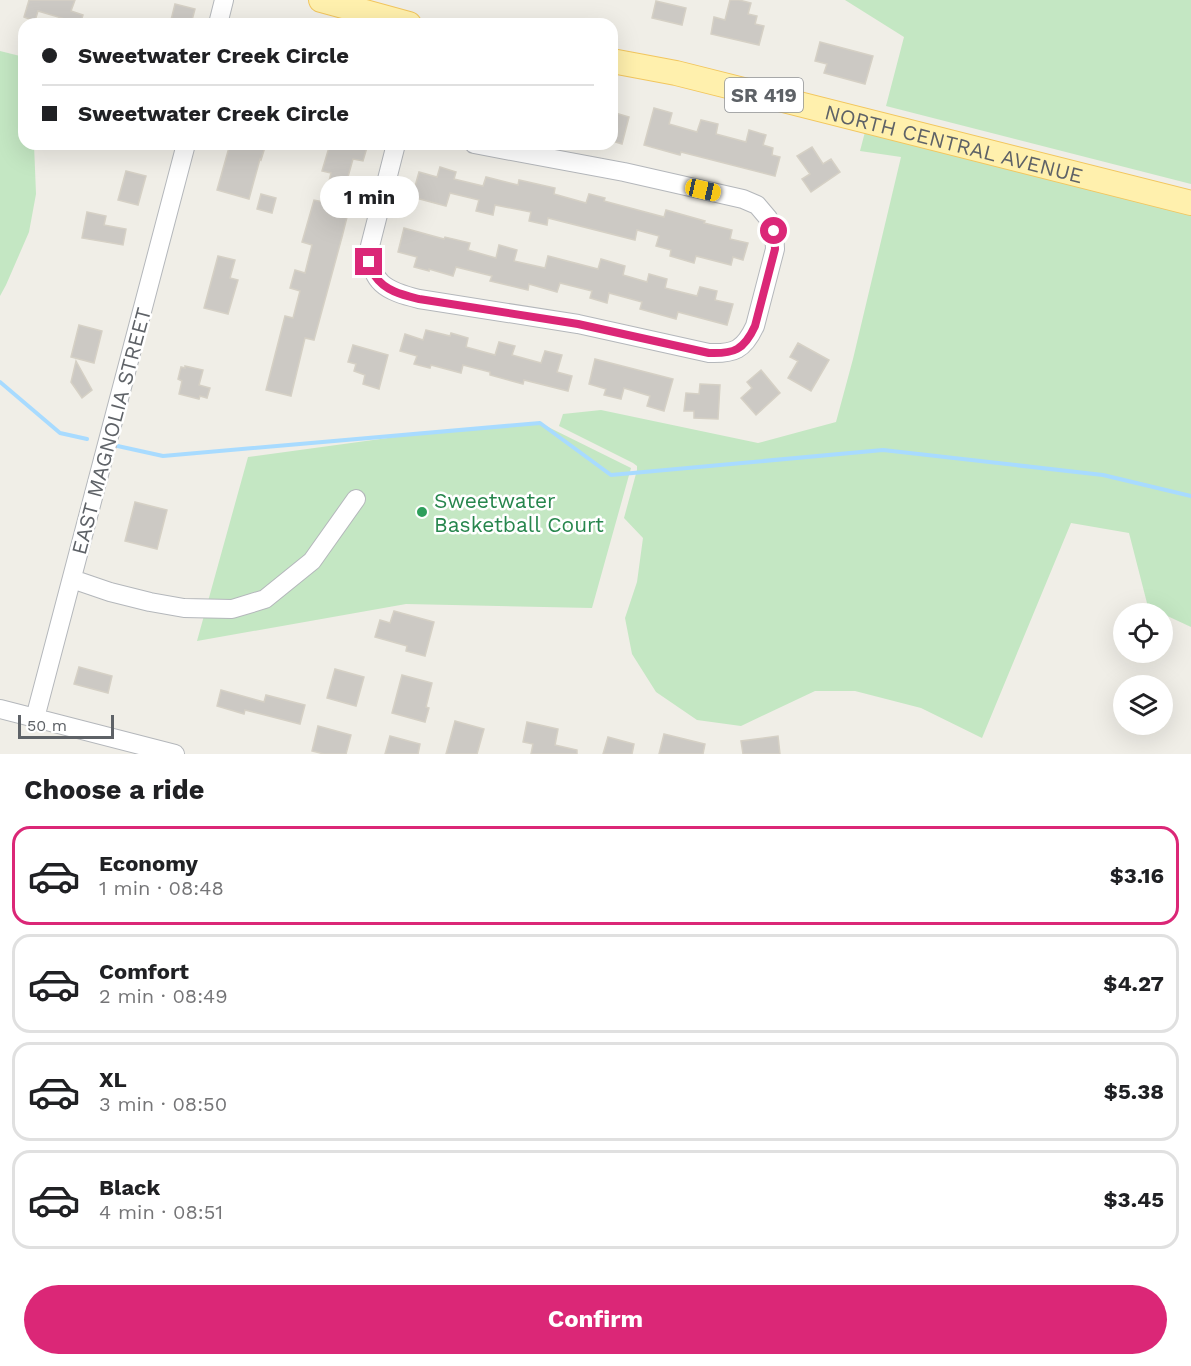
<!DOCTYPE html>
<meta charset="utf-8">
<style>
:root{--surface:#fff;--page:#f2f2f2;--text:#202124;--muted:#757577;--line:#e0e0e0;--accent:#db2777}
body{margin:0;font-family:"Work Sans",sans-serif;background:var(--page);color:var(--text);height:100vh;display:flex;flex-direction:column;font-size:22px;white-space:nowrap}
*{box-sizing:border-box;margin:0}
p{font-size:20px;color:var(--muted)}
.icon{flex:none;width:33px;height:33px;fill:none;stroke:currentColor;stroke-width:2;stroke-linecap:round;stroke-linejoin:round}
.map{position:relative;height:754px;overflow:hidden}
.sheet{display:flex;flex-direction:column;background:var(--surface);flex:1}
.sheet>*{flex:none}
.top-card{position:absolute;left:18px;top:18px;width:600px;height:132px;border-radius:18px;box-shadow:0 6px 24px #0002;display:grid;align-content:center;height:132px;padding:0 24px;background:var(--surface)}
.tools{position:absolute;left:1113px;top:603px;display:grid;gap:12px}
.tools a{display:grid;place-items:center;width:60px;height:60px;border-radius:50%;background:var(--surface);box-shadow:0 6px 24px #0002;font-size:30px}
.scale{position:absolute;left:18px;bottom:15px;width:96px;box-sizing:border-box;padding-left:6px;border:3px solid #5e6267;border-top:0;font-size:16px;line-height:21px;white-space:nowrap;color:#5e6267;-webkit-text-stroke:4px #fff;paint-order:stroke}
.end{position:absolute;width:27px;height:27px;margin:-14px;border:8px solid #db2777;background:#fff;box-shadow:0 0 0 3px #fff}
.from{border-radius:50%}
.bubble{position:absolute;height:42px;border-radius:21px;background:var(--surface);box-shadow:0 6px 24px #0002;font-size:20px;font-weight:700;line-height:42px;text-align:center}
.car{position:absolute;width:18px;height:36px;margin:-18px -9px;border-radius:8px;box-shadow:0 0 4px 2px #0007;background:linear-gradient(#f5c518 24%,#345 0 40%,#f5c518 0 76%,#345 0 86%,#f5c518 0)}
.top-card b{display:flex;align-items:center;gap:21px;height:57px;font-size:22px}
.top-card b+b{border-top:2px solid var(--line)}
.top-card i{width:15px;height:15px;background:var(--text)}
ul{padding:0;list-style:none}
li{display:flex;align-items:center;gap:18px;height:99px;margin:0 12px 9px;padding:0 12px;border:3px solid var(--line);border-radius:18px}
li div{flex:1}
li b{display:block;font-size:22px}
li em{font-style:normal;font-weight:700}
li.selected{border-color:var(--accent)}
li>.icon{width:54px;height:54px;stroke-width:1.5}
h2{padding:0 24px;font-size:27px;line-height:72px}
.action{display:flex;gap:12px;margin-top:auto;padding:12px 24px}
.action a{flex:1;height:69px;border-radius:36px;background:var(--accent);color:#fff;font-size:24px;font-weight:700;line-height:69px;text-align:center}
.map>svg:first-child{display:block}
.green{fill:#c4e7c3}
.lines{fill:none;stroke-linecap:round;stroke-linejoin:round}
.stream{stroke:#a8dbff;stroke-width:4}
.building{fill:#ccc9c4;stroke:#d5d0c5;stroke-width:1.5}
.minor-casing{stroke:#b4b7bb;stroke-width:20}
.major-casing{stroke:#f2c65e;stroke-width:26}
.minor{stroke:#fff;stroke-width:18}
.major{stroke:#fff0ad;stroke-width:24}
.route{stroke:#db2777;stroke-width:8}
.leisure-dot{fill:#2e9e5b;stroke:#fff;stroke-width:2}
.labels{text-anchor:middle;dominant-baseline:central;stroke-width:5;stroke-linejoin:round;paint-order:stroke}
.shield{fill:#fff;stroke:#8e9195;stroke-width:1.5}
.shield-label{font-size:20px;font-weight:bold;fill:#5e6267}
.street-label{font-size:21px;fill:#5e6267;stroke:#fff}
.leisure-label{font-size:21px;fill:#27864d;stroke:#fff;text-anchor:start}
</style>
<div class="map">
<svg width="1191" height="754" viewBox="0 0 1191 754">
<rect width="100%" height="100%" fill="#f0eee7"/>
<path class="green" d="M 845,0 L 1191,0 L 1191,184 L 886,106 L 904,37 Z
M 0,51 L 24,57 L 24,144 L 34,144 L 36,194 L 29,232 L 6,285 L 0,296 Z
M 866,128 L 1191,210 L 1191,627 L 1148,607 L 1129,533 L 1071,523 L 982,738 L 921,708 L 855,691 L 815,691 L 741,726 L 697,720 L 656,692 L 632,654 L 625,618 L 637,582 L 643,538 L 624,518 L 637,470 L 637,466 L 633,463 L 559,426 L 563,414 L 601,410 L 758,443 L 836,422 L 853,359 L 901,157 L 860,151 Z
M 540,423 L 631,468 L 592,608 L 406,604 L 197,641 L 248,457 L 417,434 Z"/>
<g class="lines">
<path class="stream" d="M 0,382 L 60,433 L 87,439
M 113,445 L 163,456 L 540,423 L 611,475 L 883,450 L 1103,475 L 1191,496"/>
</g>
<path class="building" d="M 29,0 L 75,0 L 71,11 L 83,15 L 80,24 L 64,24 L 65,19 L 38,11 L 35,21 L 24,17 Z
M 730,0 L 739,0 L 751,3 L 748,14 L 757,16 L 755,24 L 764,26 L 759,45 L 711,34 L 714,17 L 725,20 Z
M 656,1 L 686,8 L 682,25 L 652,18 Z
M 175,4 L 195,9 L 191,24 L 170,24 Z
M 820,42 L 873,56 L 865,84 L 824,73 L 827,64 L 815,61 Z
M 654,108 L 672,113 L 669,124 L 697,132 L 701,120 L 718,124 L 716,134 L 746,142 L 749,130 L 766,135 L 763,145 L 773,148 L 772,155 L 780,157 L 775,176 L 681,152 L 680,155 L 644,145 Z
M 612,112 L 629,117 L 622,144 L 612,141 Z
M 230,144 L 266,144 L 261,160 L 260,159 L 249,199 L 217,190 Z
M 330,144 L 368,144 L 363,161 L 353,159 L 344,191 L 353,193 L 342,237 L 314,340 L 305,338 L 291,396 L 266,390 L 285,316 L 293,318 L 300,291 L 290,288 L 295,270 L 305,273 L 312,245 L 302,242 L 314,200 L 324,202 L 331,173 L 322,171 Z
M 812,147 L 823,164 L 831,159 L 840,172 L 811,192 L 802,179 L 810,174 L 797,156 Z
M 440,167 L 456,172 L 454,179 L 483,186 L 486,177 L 518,185 L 519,180 L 555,188 L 554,194 L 586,203 L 589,194 L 605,198 L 604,201 L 664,217 L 666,210 L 705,221 L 704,223 L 732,230 L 730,239 L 748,243 L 743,260 L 733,257 L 731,265 L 696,256 L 694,263 L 670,256 L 671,250 L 656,246 L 659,236 L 637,230 L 635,240 L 548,218 L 547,225 L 529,221 L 531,212 L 495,205 L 493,215 L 476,211 L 479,200 L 450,193 L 446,206 L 412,197 L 419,172 L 437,177 Z
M 126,171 L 146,176 L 138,205 L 118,200 Z
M 261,194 L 276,198 L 272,213 L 257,209 Z
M 87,212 L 106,216 L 104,225 L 126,229 L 123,245 L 82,238 Z
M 404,228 L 444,239 L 445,237 L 470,243 L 468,250 L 496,258 L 499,245 L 517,250 L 514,261 L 545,268 L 548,256 L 598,269 L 601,259 L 625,266 L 623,275 L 647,282 L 649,274 L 667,279 L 665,288 L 697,296 L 700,287 L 717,291 L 715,300 L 733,304 L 727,325 L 678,312 L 676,319 L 640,309 L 642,302 L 609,293 L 607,303 L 590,298 L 592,291 L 560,283 L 557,292 L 529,284 L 528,290 L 490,281 L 492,276 L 456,267 L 453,276 L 429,269 L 429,271 L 414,267 L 417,257 L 398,252 Z
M 218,256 L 235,260 L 230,278 L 238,280 L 228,314 L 204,308 Z
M 79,325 L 102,331 L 94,363 L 71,357 Z
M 426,330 L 450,336 L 451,333 L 468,338 L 466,347 L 495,355 L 499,342 L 515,346 L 512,355 L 541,363 L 545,351 L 562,355 L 557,372 L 572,376 L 568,391 L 524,380 L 523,384 L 490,375 L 490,372 L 463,365 L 461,373 L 431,365 L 430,368 L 414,364 L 417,356 L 400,351 L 405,334 L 423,340 Z
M 798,343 L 829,360 L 811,391 L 788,378 L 798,361 L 790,357 Z
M 353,345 L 388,355 L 379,389 L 363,384 L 365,375 L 354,371 L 356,364 L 348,362 Z
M 595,359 L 673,379 L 664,411 L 647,406 L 650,396 L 624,388 L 621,399 L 604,395 L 606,389 L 589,384 Z
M 76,361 L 92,390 L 82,398 L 71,382 Z
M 185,366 L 203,370 L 199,385 L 210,388 L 207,398 L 200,396 L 199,399 L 179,394 L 182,381 L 178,379 L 181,367 L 185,368 Z
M 761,370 L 780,393 L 756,415 L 741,398 L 752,388 L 747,382 Z
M 700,384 L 720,385 L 718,419 L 694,418 L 694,411 L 684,411 L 686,393 L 699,394 Z
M 135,502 L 167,510 L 157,549 L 125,541 Z
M 394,611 L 434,622 L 425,656 L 406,651 L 407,646 L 375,637 L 380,620 L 390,623 Z
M 79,667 L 112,676 L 108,693 L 74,684 Z
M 335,669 L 364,677 L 356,706 L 327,698 Z
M 402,675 L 432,683 L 426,707 L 429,708 L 425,722 L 392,713 Z
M 221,690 L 264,702 L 266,695 L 305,705 L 300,724 L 245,710 L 244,714 L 217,706 Z
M 455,721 L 484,729 L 477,754 L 446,754 Z
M 527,722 L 558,729 L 555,745 L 577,750 L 577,754 L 531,754 L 533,744 L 523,742 Z
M 318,726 L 351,735 L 346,754 L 324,754 L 312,751 Z
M 664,734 L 705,744 L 703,754 L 659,754 Z
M 390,736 L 420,744 L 418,754 L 385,754 Z
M 778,736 L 780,754 L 743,754 L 741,741 Z
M 608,737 L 634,744 L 632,754 L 603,754 Z"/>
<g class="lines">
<defs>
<path id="minor" d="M 218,24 L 224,0
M 396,144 L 370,246 C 369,283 386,291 419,299 L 578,324 L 709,353 C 734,354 744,350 755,326 L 775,249 L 774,231 L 768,218 L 757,205 L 743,199 L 624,172 L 474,144
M 72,579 L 110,592 L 150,602 L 184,608 L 232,609 L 265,599 L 312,561 L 356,499
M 0,709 L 175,754
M 35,718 L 186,144"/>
<g id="major">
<path d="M 321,0 L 409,24"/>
<path id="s1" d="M 612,61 L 676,73 L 1191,203"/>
</g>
</defs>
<use href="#minor" class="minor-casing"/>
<use href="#major" class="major-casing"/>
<use href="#minor" class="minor"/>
<use href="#major" class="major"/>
</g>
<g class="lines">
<path class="route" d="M 369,262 C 371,266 373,272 375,276 C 385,291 403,295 419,299 L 578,324 L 709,353 C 734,354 744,350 755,326 L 775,249 L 774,231"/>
</g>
<circle class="leisure-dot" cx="422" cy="512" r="6"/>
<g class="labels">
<rect class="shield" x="725" y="78" width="78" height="34" rx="4.5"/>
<g class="shield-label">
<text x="764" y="95">SR 419</text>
</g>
<g class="street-label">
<text stroke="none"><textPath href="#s1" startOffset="352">NORTH CENTRAL AVENUE</textPath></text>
<text transform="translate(111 431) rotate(-75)">EAST MAGNOLIA STREET</text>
</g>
<g class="leisure-label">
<text x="434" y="500">Sweetwater<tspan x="434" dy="24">Basketball Court</tspan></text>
</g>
</g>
</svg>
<div class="tools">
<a><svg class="icon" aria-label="locate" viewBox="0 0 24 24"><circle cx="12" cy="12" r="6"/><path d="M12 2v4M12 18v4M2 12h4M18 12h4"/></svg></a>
<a><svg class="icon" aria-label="layers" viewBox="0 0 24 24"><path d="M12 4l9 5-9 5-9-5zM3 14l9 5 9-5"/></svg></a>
</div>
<div class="scale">50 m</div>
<i class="end from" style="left:774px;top:231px"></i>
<i class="end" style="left:369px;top:262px"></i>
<div class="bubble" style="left:320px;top:176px;width:99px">1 min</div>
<i class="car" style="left:703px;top:190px;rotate:103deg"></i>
<div class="top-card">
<b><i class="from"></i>Sweetwater Creek Circle</b>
<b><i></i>Sweetwater Creek Circle</b>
</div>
</div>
<section class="sheet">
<h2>Choose a ride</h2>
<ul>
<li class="selected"><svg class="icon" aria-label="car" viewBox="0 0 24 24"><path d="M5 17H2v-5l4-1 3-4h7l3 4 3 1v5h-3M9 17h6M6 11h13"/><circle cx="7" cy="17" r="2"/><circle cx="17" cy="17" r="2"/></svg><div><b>Economy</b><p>1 min · 08:48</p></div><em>$3.16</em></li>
<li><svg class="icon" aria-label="car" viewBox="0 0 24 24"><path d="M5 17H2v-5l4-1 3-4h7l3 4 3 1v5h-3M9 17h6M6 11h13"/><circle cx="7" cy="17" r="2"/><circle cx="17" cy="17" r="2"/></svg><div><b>Comfort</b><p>2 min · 08:49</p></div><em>$4.27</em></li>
<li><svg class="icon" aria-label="car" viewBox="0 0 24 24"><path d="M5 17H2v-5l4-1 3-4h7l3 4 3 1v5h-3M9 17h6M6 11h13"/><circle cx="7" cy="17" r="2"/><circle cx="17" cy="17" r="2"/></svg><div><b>XL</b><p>3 min · 08:50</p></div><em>$5.38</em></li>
<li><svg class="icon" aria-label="car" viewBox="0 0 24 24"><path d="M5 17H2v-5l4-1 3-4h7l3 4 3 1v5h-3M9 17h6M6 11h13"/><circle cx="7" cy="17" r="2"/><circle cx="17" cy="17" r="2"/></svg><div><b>Black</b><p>4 min · 08:51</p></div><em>$3.45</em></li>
</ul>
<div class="action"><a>Confirm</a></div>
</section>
